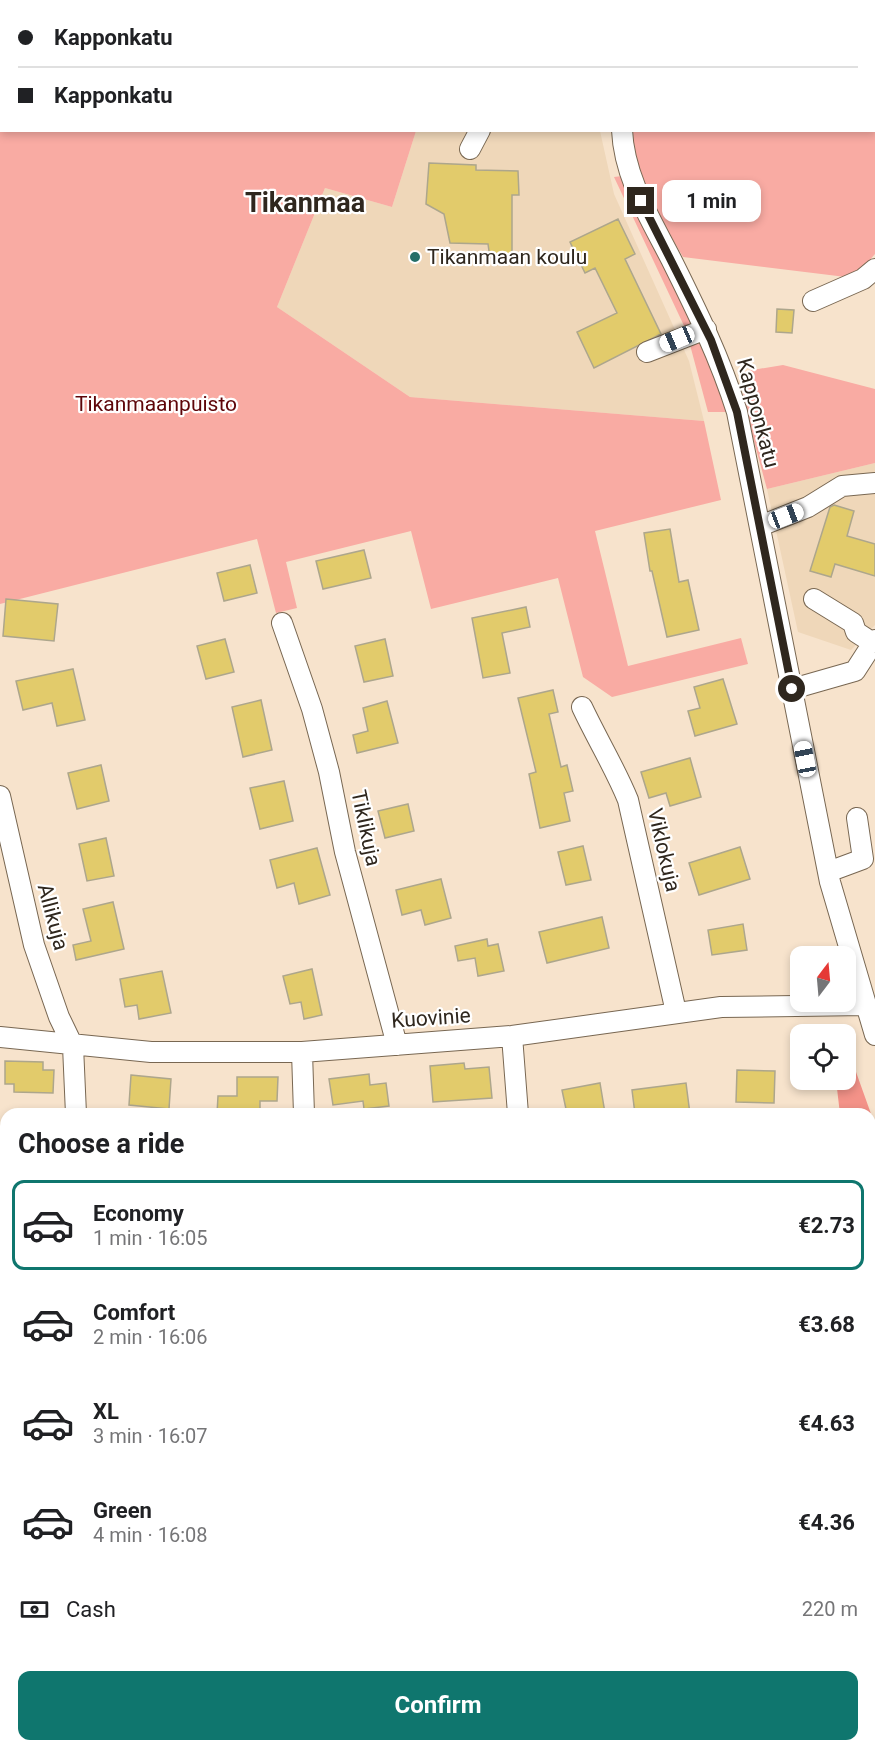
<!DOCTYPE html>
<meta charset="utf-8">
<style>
:root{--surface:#fff;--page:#f6f6f6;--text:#202124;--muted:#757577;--line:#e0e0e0;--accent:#0f766e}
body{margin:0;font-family:Roboto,sans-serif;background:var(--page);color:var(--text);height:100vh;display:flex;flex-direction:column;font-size:22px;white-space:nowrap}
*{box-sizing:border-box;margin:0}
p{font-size:20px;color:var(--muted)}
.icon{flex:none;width:33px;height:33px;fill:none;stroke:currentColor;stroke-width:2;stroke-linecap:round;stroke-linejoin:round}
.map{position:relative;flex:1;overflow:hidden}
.panel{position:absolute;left:0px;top:1108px;width:876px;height:644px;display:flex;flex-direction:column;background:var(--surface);border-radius:18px 18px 0 0;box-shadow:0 3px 9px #0003}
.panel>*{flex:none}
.hud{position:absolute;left:0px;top:0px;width:876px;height:132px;box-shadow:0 3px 9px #0003;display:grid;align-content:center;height:132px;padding:0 18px;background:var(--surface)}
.needle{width:39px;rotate:16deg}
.buttons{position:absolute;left:790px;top:946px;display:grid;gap:12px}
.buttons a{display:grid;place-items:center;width:66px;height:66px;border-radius:12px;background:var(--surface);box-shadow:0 3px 9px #0003;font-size:30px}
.end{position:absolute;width:27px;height:27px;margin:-14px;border:8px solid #2f271e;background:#fff;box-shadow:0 0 0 3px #fff}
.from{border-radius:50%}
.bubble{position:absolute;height:42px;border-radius:12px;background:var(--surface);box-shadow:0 3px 9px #0003;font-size:20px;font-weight:700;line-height:42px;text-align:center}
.car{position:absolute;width:18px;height:36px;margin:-18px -9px;border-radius:8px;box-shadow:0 0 4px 2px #0007;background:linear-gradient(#fff 24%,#345 0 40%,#fff 0 76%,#345 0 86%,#fff 0)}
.hud b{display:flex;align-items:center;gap:21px;height:57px;font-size:22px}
.hud b+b{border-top:2px solid var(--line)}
.hud i{width:15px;height:15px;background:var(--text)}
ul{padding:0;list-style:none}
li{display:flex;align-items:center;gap:18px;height:90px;margin:0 12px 9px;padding:0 6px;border:3px solid transparent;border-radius:12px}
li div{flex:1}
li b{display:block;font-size:22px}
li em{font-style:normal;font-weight:700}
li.on{border-color:var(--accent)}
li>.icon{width:54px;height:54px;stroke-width:1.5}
h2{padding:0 18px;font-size:27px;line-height:72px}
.pay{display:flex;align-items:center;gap:15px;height:66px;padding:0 18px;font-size:22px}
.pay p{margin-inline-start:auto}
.primary-button{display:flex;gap:12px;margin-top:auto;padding:12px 18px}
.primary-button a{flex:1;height:69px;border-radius:12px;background:var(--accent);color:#fff;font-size:24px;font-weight:700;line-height:69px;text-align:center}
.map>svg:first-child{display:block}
.built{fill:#efd7b9}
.green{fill:#f9aba3}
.forest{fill:#f39288}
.building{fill:#e2cb6b;stroke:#ada68c;stroke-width:1.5}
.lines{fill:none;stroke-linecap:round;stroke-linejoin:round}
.minor-casing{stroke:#786752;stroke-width:22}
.major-casing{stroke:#786752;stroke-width:27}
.minor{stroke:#fff;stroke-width:20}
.major{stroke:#fff;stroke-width:24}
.rail{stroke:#887b6c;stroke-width:4.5}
.route{stroke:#2f271e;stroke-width:8}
.poi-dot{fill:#246e68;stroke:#fff;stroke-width:2}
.labels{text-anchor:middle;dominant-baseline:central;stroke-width:4.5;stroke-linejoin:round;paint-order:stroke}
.poi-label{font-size:21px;fill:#2f271e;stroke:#fff;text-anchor:start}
.park-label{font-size:21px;fill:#5e0509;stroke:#fff}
.street-label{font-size:21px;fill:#2f271e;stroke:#fff}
.district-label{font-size:27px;font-weight:bold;fill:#2f271e;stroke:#fff}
</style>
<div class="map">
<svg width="875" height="1751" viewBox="0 0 875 1751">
<rect width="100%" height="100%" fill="#f7e3cc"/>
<path class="built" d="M 416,131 L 600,131 L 614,194 L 689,361 L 704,421 L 410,397 L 277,307 L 325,188 L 392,207 Z
M 875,463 L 875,625 L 851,650 L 798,632 L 767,489 Z
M 6,1577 L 6,1715 L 0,1708 L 0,1578 Z
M 31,1746 L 302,1746 L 267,1751 L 35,1751 Z
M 368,1746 L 520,1746 L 521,1751 L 363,1751 Z"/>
<path class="green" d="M 0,55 L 2,130 L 416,131 L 392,207 L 325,188 L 277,307 L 410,397 L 704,421 L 721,500 L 595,531 L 628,666 L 741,638 L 748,664 L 612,697 L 583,677 L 558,578 L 431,609 L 411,531 L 286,562 L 297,608 L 276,613 L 257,539 L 0,604 Z
M 875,117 L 875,254 L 854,278 L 683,257 C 661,218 634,177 633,131 L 874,130 Z
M 631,175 L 737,412 L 708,412 L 686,330 L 614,177 Z
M 783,365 L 875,389 L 875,463 L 767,489 L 746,412 L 740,372 Z
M 870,1338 L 875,1338 L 875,1448 L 870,1448 Z
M 520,1746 L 845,1746 L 846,1751 L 521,1751 Z"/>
<path class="forest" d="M 846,1044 L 875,1125 L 875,1214 L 870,1216 L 870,1114 L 840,1114 L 836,1080 L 846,1080 Z
M 0,1458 L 6,1458 L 6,1507 L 0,1508 Z
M 0,1708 L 6,1715 L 6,1746 L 31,1746 L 35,1751 L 0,1751 Z"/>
<path class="building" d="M 429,163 L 476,165 L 476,170 L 518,171 L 519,195 L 512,195 L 512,257 L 490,258 L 488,244 L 450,243 L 444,214 L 426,204 Z
M 618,219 L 635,254 L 625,259 L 661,334 L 594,368 L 577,332 L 617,313 L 595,268 L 585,273 L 570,242 Z
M 777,309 L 794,310 L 792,333 L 776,332 Z
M 834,505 L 854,511 L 847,536 L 875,544 L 875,576 L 835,564 L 831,577 L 810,571 L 830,507 Z
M 670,529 L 679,582 L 688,580 L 699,630 L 667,637 L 652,571 L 650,571 L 644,533 Z
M 364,550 L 371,578 L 323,589 L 316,561 Z
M 250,565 L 257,593 L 224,601 L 217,573 Z
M 6,599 L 58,604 L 54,641 L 3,636 Z
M 526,607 L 530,627 L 502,633 L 510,673 L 483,678 L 472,618 Z
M 225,639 L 234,672 L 206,679 L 197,646 Z
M 385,639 L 393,676 L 364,682 L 355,646 Z
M 73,669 L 85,720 L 57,726 L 52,703 L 23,710 L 16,681 Z
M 723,679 L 737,724 L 695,736 L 688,711 L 700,708 L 694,687 Z
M 553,690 L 558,712 L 549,714 L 561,767 L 567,765 L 573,791 L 564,793 L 570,821 L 540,828 L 529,774 L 536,772 L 518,698 Z
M 261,700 L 272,750 L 243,757 L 232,707 Z
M 387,701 L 398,743 L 357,753 L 353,735 L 368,731 L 363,708 Z
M 690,758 L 701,797 L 670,806 L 666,793 L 649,798 L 641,772 Z
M 101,765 L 109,801 L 77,809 L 68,773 Z
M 284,781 L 293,821 L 260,829 L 250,788 Z
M 408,804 L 414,831 L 385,838 L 378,811 Z
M 106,838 L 114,876 L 87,881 L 79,844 Z
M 583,846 L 591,880 L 566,885 L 558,852 Z
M 740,847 L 750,879 L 699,895 L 689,863 Z
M 317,848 L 330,895 L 299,904 L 294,883 L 277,888 L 270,860 Z
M 441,879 L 451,918 L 425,925 L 421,910 L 402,915 L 396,890 Z
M 113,902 L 124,949 L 76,960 L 73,945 L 91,941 L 83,909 Z
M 602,917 L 609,948 L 547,963 L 539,932 Z
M 743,924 L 747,950 L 712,955 L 708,930 Z
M 487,939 L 488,946 L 498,944 L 504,971 L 478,976 L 475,958 L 458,961 L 455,946 Z
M 312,969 L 322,1015 L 304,1019 L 301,1002 L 290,1004 L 283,976 Z
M 162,971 L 171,1013 L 139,1019 L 137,1005 L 125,1007 L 120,979 Z
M 5,1061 L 43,1062 L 43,1070 L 54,1070 L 53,1093 L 14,1092 L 14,1084 L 5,1084 Z
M 464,1063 L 465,1069 L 489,1067 L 492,1098 L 433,1102 L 430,1066 Z
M 737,1070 L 775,1071 L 774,1103 L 736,1102 Z
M 369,1074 L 370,1085 L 386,1083 L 389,1106 L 364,1109 L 363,1101 L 333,1105 L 329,1079 Z
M 131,1075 L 171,1079 L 169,1109 L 129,1105 Z
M 237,1077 L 278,1077 L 277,1101 L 260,1101 L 260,1114 L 217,1114 L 218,1096 L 237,1096 Z
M 600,1083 L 605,1113 L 567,1114 L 562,1090 Z
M 686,1083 L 690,1114 L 635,1114 L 632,1090 Z"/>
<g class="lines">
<defs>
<path id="minor" d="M 653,2 L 654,0
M 622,130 C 624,177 650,218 671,259 C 696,309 720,358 737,412 L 830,882 L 875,1035
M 470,149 L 480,130
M 813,301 L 863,279 L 875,269
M 647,352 L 706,329
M 760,526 L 808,507 L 842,486 L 875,483
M 814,599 L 853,623 L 856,632 L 873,643
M 282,623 L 312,709 L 329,772 L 345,852 L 397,1045
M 792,689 L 855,671 L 875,640
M 582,707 C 597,739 615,768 628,800 L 676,1012
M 0,796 L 34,945 L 59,1017 L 73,1046 L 76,1114
M 828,872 L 863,859 L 857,818
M 512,1036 L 518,1114
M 0,1037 L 151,1052 L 302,1052 L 512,1036 L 721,1007 L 865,1005
M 302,1052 L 304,1114
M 870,1229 L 875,1228
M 0,1407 L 6,1406
M 0,1680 L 6,1687
M 54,1746 L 58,1751
M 342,1751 L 348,1746"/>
<path id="major" d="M 0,1297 L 6,1298
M 870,1318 L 875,1318"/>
</defs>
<use href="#minor" class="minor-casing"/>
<use href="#major" class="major-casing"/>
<use href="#minor" class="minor"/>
<use href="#major" class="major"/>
<path class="rail" d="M 870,1461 L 875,1460
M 0,1544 L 6,1542"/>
</g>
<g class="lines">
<path class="route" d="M 641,201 L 711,340 L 737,412 L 792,689"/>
</g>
<circle class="poi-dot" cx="415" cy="257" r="6"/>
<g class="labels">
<g class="poi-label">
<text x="427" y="257">Tikanmaan koulu</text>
</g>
<g class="park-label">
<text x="156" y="404">Tikanmaanpuisto</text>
</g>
<g class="street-label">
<text transform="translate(758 413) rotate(75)">Kapponkatu</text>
<text transform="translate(366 828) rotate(78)">Tiklikuja</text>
<text transform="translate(664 850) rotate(77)">Viklokuja</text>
<text transform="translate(53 917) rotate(75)">Allikuja</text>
<text transform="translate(431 1018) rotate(-4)">Kuovinie</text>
</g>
<g class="district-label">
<text x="305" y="203">Tikanmaa</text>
</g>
</g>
</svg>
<div class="buttons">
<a><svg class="needle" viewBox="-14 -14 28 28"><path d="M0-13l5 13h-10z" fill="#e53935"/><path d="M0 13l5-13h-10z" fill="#757577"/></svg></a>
<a><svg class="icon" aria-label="locate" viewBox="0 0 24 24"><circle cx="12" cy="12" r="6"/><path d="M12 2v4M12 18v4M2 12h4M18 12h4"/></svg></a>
</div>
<i class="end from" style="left:792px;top:689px"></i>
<i class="end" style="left:641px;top:201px"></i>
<div class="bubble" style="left:662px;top:180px;width:99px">1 min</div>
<i class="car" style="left:677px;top:339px;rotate:247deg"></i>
<i class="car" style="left:786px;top:516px;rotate:69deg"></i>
<i class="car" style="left:805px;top:759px;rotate:349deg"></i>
<div class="hud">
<b><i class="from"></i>Kapponkatu</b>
<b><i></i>Kapponkatu</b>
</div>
<section class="panel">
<h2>Choose a ride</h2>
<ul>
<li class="on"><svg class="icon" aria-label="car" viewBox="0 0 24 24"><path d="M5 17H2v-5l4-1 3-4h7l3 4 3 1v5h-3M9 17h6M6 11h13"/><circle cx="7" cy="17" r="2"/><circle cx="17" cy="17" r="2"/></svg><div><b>Economy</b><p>1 min · 16:05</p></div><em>€2.73</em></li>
<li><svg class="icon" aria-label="car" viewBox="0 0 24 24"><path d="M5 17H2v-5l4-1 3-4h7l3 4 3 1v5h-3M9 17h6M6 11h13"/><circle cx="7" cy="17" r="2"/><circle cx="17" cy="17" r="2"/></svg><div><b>Comfort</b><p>2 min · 16:06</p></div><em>€3.68</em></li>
<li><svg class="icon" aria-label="car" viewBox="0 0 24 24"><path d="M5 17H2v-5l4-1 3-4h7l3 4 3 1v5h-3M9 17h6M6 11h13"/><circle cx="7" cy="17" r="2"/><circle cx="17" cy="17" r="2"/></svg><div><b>XL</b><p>3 min · 16:07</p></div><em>€4.63</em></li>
<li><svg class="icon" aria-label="car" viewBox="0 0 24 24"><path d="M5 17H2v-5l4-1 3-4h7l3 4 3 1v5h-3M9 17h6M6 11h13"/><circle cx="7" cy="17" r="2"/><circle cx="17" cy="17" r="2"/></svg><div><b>Green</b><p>4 min · 16:08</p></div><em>€4.36</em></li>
</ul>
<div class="pay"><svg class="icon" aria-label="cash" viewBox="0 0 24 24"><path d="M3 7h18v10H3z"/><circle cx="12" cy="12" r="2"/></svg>Cash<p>220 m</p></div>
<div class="primary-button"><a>Confirm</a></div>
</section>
</div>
